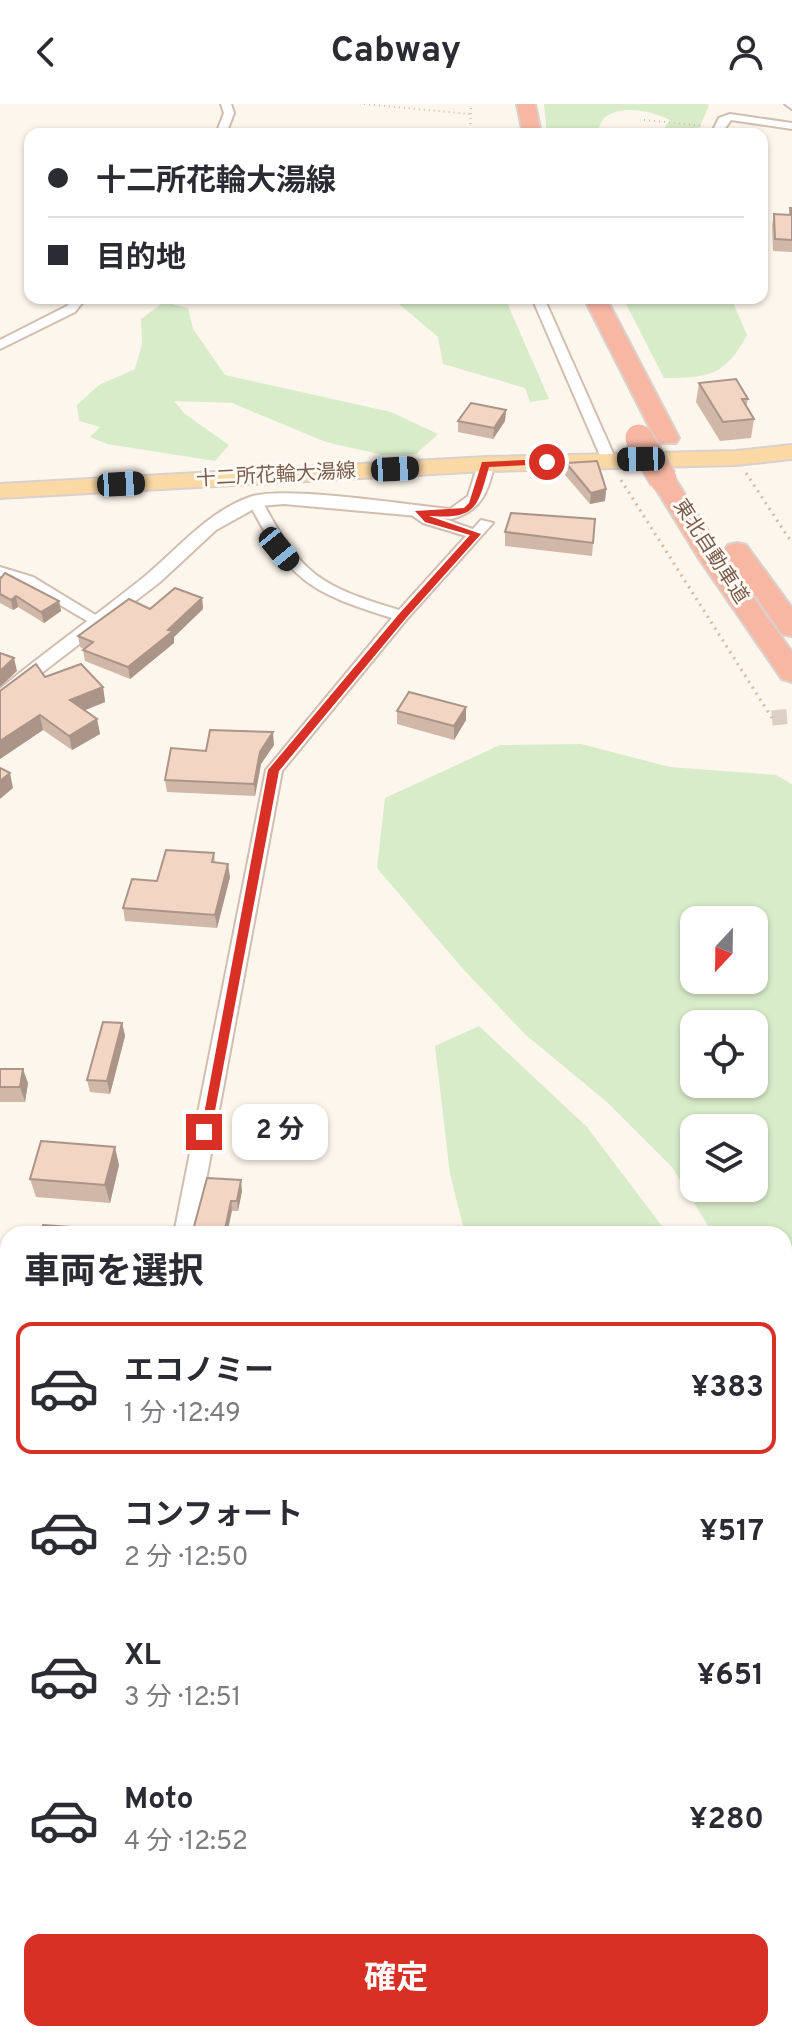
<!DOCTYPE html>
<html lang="ja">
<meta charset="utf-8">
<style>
:root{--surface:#fff;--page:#f7f7f7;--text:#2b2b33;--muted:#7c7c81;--line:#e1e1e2;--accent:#d93025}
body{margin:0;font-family:Overpass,"Noto Sans JP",sans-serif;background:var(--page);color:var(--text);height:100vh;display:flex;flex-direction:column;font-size:30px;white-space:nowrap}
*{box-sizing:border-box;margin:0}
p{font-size:26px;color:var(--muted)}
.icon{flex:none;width:44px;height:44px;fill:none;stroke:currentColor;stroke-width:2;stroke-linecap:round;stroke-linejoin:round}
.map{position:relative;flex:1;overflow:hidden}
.panel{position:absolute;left:0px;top:1122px;width:792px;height:816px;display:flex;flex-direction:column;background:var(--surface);border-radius:24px 24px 0 0;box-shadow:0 2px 6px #0004}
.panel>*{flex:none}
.hud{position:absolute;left:24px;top:24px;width:744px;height:176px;border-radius:16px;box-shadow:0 2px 6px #0004;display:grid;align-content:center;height:176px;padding:0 24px;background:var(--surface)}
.needle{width:52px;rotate:202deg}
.buttons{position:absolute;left:680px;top:802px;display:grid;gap:16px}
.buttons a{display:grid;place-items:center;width:88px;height:88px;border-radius:16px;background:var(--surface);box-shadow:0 2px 6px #0004;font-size:40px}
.end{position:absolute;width:36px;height:36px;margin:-18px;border:10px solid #d93025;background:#fff;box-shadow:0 0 0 4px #fff}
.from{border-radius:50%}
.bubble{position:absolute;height:56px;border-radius:16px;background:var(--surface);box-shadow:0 2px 6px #0004;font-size:26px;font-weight:700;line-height:56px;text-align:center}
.car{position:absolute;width:24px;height:48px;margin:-24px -12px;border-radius:10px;box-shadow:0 0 6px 2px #0007;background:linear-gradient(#222 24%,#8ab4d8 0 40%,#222 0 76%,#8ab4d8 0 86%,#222 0)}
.hud b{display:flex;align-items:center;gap:28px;height:76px;font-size:30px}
.hud b+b{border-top:2px solid var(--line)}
.hud i{width:20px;height:20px;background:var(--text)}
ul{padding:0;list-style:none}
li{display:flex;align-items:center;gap:24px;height:132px;margin:0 16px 12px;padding:0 8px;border:4px solid transparent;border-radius:16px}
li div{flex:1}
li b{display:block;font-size:30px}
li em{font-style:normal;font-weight:700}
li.active{border-color:var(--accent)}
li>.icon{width:72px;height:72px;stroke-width:1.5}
h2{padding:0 24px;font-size:36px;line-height:96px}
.action{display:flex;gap:16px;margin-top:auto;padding:16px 24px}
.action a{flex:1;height:92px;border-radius:16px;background:var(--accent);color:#fff;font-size:32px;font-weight:700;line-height:92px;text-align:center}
header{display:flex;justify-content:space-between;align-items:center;height:104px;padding:0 24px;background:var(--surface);font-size:36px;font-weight:700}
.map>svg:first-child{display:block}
.green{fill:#d8ecc9;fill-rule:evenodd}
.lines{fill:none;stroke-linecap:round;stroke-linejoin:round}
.minor-tunnel{stroke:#dcd0c4;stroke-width:15;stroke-dasharray:15 8;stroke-linecap:butt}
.minor-casing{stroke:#d1beb0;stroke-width:4}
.tertiary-casing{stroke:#d1beb0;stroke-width:4}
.primary-casing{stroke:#dad1cd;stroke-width:4}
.motorway-casing{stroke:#dad1cd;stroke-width:4}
.path-far1{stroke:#d9b8a5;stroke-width:2;stroke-dasharray:1 4;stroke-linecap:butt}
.path{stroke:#d9b8a5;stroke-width:3;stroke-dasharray:2 5;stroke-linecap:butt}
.minor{fill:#fff;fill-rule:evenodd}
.tertiary{fill:#fff;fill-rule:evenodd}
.primary{fill:#fbd9a5;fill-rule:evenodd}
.motorway{fill:#f7b7a3;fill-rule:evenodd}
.motorway-bridge-casing{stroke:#dad1cd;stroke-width:30;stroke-linecap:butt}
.motorway-bridge{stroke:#f7b7a3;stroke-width:27}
.wall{fill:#d1b7a8}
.shaded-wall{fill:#aa9588}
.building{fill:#f3d5c3;stroke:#aa9588;stroke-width:2}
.route{fill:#d93025}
.labels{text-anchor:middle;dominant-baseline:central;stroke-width:6;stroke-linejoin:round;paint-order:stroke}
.far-street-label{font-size:20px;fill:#7a5c4d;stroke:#fffaf3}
</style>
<header><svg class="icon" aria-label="back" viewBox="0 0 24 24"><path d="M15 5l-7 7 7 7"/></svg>Cabway<svg class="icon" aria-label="person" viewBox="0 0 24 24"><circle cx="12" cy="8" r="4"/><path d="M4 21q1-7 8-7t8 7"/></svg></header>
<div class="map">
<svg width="792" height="1938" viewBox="0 0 792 1938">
<rect width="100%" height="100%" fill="#fdf6ec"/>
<path class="green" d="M 544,0 L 707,0 L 709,1 L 697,30 L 660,30 L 670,16 C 652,7 621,0 604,14 C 600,19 600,25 594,30 L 547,30 Z
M 392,194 L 505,194 L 549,295 L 530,298 L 525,284 L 443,260 L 438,233 Z
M 623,194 L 731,194 L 747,231 C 725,272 708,274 664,274 Z
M 164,198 L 188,204 L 193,225 L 225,271 L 391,308 L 438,330 L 416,350 L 383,351 L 326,338 L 232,299 L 174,297 L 185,310 L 229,341 L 215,357 L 107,340 L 90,333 L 100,323 L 79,317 L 77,301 L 99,281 L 135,265 L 142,240 L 141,215 Z
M 581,640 L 670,663 L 776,671 L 792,680 L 792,1219 L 784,1212 L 784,1130 L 713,1130 L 672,1063 L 608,999 L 526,931 L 463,865 L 377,764 L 385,694 L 500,641 ZM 754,816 L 754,876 L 694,876 L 694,816 ZM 694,920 L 754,920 L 754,980 L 694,980 ZM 754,1024 L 754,1084 L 694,1084 L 694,1024 Z
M 479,922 L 587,1023 L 668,1130 L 465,1130 L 450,1070 L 435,942 Z"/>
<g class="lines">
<path class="minor-tunnel" d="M 772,614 L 792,612"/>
<defs>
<path id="minor" d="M 221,0 L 231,0 L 234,9 L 226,30 L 216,30 L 224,9 Z
M 785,0 L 792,0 L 792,5 Z
M 730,10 L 792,19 L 792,25 L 731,16 L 721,30 L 711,30 L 719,14 Z
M 74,194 L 86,194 L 75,208 L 0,245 L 0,236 L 67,202 Z
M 532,194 L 544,194 L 616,356 L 614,359 L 602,356 Z
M 255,393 L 262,397 C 301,471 320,482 399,506 L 466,432 L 423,419 L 413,412 L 413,406 C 422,405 460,421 473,425 L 481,416 L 493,419 L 407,515 L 282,667 L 196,1130 L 174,1130 L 266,666 L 392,514 C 308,488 289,476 248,397 Z
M 0,463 L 33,473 L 107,518 L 99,523 L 94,521 L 23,479 L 0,472 Z
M 8,1650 L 8,1678 L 0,1679 L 0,1651 Z
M 92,1930 L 122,1930 L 122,1938 L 92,1938 Z"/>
<path id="tertiary" d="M 486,355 L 494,360 C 489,388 480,408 451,415 L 284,400 L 259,402 L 216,426 L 160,478 L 0,601 L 0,585 C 47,546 97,511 144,473 C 178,445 207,408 250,393 C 283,381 408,401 450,405 L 468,392 L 478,360 Z"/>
<path id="primary" d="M 792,341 L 792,355 L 736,361 L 486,367 L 0,394 L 0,380 L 486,353 L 736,347 Z"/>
<path id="motorway" d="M 517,0 L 535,0 L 541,30 L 523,30 Z
M 584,194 L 606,194 L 679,334 L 676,339 L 658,339 L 655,334 Z
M 663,367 L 672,370 L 724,452 L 792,548 L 792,578 L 782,575 L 698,453 L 650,375 Z
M 737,439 L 746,441 L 792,504 L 792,532 L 782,530 L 724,447 L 728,441 Z"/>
</defs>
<use href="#minor" class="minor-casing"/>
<use href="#tertiary" class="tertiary-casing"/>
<use href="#primary" class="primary-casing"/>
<use href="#motorway" class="motorway-casing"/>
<path class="path-far1" d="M 364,0 L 470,10
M 644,16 L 704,22
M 470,30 L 471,0"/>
<path class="path" d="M 746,369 L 792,439
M 621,376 L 772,614"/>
<use href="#minor" class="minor"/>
<use href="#tertiary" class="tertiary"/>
<use href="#primary" class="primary"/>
<use href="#motorway" class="motorway"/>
<defs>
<path id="motorway-bridge" d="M 639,334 L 663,375"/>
</defs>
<use href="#motorway-bridge" class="motorway-bridge-casing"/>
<use href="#motorway-bridge" class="motorway-bridge"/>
</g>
<path class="wall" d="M 790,104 L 792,104 L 792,148 L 773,147 L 772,121 L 774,110 L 789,110 Z
M 699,279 L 748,295 L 746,303 L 754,315 L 751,334 L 720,337 L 696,298 Z
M 506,306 L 505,317 L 493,335 L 458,328 L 458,317 Z
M 566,359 L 606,385 L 605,397 L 590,400 L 565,371 Z
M 595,415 L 592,452 L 505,442 L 505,428 Z
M 0,475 L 59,497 L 61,507 L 44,519 L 18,503 L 13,506 L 0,499 Z
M 202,494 L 203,505 L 174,533 L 174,539 L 130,575 L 85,557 L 83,546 L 84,545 L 80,543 L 78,532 L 150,505 Z
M 45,573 L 103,583 L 105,598 L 85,606 L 97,615 L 100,630 L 72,646 L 43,626 L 0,655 L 0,587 Z
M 397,607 L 466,616 L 454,636 L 397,620 Z
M 274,641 L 261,660 L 255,692 L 167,688 L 165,676 L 206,647 Z
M 214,749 L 215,758 L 230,773 L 217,824 L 125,817 L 123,804 L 157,777 Z
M 122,919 L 125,932 L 110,990 L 90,988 L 87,976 Z
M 0,965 L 28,979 L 25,998 L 0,998 Z
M 119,1061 L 110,1099 L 36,1093 L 30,1075 Z
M 207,1074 L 242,1087 L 238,1107 L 232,1107 Z
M 0,1438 L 8,1438 L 8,1473 L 0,1473 Z
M 0,1502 L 8,1502 L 8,1551 L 0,1552 Z
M 8,1710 L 8,1778 L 0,1780 L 0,1711 Z"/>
<path class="shaded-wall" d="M 506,306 L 505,317 L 493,335 L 494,324 Z
M 606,385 L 605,397 L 590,400 L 591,389 Z
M 16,492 L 18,503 L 13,506 L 11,496 Z
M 202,494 L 203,505 L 174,533 L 174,539 L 130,575 L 128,563 Z
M 59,497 L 61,507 L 44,519 L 41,508 Z
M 14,554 L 17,567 L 0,583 L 0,567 Z
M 103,583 L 105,598 L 73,611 L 70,596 Z
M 466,603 L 466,616 L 454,636 L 454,622 Z
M 40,611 L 43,626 L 0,655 L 0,637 Z
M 97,615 L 100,630 L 72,646 L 69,632 Z
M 273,628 L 274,641 L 261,660 L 255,692 L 254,680 L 260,648 Z
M 10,669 L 13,684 L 0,695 L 0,677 Z
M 228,760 L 230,773 L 217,824 L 215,811 Z
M 122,919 L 125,932 L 110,990 L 107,977 Z
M 23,965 L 28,979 L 25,998 L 20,983 Z
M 115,1043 L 119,1061 L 110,1099 L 105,1081 Z
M 241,1076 L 242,1087 L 238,1107 L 237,1097 Z
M 231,1097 L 232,1107 L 227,1130 L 224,1130 Z"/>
<path class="building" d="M 790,104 L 792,104 L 792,136 L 775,135 L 774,110 L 791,111 Z
M 736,275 L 748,295 L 742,295 L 754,315 L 723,318 L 699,279 Z
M 471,299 L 506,306 L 494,324 L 458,317 Z
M 597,357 L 606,385 L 591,389 L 566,359 Z
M 511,409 L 595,415 L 593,439 L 505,428 Z
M 5,469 L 59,497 L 41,508 L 16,492 L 11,496 L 0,490 L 0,475 Z
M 175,484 L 202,494 L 168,526 L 173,527 L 128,563 L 83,546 L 93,538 L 78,532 L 129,495 L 150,505 Z
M 0,549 L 14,554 L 0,567 Z
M 36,560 L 45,573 L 81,560 L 103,583 L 70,596 L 97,615 L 69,632 L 40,611 L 0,637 L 0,587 Z
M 409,588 L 466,603 L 454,622 L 397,607 Z
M 210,626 L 273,628 L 260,648 L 254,680 L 165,676 L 171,644 L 206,647 Z
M 0,664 L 10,669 L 0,677 Z
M 166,746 L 214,749 L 212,758 L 228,760 L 215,811 L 123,804 L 132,775 L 157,777 Z
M 103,918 L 122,919 L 107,977 L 87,976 Z
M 0,965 L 23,965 L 20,983 L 0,983 Z
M 41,1037 L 115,1043 L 105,1081 L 30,1075 Z
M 207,1074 L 241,1076 L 237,1097 L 231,1097 L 224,1130 L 192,1130 Z
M 43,1121 L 140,1128 L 140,1130 L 41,1130 Z
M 0,1438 L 8,1438 L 8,1460 L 0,1460 Z
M 8,1502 L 8,1539 L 0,1540 L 0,1503 Z
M 8,1710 L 8,1771 L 0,1772 L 0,1711 Z"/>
<path class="route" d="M 547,355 L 550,360 L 489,363 C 477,405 476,415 429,412 L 481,430 L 406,514 L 279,667 L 211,1028 L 209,1032 L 200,1032 L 268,666 L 399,510 L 470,431 L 425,418 L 415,407 L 464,404 L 469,399 L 482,358 Z"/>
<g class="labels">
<g class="far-street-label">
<text transform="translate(276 372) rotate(-3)">十二所花輪大湯線</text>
<text transform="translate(710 448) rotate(57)">東北自動車道</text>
</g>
</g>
</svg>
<div class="buttons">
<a><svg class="needle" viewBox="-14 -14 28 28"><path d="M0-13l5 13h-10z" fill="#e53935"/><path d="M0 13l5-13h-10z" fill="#7c7c81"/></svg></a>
<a><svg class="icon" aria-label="locate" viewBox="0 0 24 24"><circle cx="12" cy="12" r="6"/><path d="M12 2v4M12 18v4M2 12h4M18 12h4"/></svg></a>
<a><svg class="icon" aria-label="layers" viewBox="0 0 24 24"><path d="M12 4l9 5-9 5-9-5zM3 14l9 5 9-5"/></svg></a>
</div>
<i class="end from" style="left:547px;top:358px"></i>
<i class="end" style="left:204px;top:1028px"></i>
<div class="bubble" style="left:232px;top:1000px;width:96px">2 分</div>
<i class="car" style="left:641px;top:355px;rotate:269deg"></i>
<i class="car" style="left:395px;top:365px;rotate:87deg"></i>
<i class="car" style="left:121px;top:380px;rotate:87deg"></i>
<i class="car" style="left:279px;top:445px;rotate:141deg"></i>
<div class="hud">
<b><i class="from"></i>十二所花輪大湯線</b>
<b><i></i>目的地</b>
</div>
<section class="panel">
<h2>車両を選択</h2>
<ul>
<li class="active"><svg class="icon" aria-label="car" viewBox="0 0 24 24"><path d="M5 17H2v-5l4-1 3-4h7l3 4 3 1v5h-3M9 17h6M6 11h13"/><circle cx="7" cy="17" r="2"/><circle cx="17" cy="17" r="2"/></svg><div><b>エコノミー</b><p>1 分 · 12:49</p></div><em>¥383</em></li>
<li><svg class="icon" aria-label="car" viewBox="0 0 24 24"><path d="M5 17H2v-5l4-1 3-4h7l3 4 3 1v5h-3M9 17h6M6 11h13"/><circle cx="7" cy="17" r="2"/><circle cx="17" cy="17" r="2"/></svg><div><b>コンフォート</b><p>2 分 · 12:50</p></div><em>¥517</em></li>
<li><svg class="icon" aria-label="car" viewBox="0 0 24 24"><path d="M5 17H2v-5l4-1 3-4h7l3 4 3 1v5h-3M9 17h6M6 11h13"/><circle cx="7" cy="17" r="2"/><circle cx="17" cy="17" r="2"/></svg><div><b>XL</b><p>3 分 · 12:51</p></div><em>¥651</em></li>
<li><svg class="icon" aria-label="car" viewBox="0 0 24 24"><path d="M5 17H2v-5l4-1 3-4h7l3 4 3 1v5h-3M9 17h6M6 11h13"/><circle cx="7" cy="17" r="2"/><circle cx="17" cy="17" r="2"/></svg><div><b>Moto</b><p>4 分 · 12:52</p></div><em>¥280</em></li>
</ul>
<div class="action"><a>確定</a></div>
</section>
</div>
